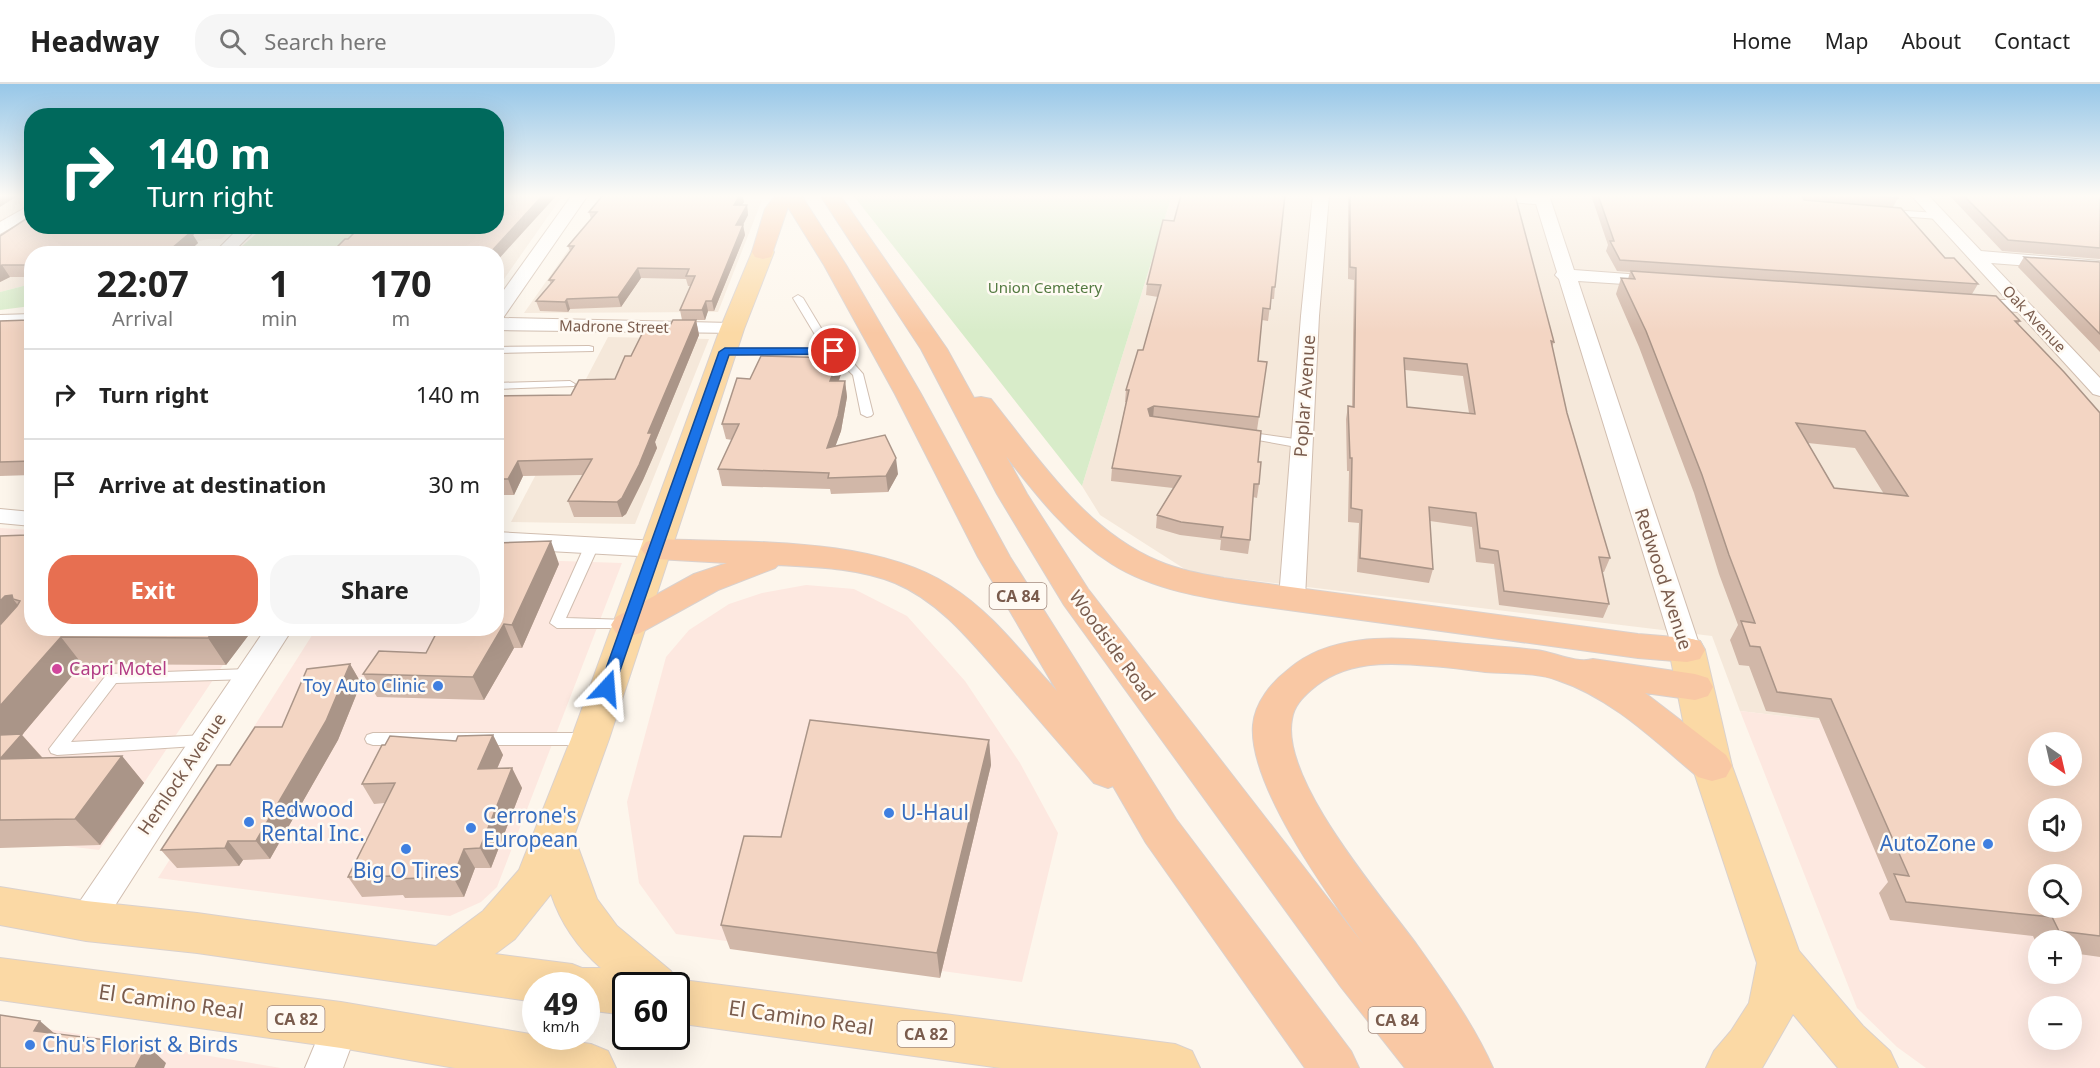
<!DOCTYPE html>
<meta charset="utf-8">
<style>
:root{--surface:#fff;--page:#f6f6f6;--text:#222;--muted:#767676;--line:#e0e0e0;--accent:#e76f51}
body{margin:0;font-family:"Noto Sans",sans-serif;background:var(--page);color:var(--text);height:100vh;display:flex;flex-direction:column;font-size:22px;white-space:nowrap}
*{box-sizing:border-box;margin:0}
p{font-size:20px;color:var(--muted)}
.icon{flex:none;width:33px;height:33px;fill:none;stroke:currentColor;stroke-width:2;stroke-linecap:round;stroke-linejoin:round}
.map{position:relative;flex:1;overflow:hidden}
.side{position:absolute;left:24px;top:162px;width:480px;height:390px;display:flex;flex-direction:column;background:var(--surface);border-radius:24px;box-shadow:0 6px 24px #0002}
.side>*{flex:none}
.top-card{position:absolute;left:24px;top:24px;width:480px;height:126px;border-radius:24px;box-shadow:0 6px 24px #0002;background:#00695c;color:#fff;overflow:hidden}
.needle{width:39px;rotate:146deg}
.controls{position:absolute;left:2028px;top:648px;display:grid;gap:12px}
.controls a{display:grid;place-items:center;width:54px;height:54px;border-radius:50%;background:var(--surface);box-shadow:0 6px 24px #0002;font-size:30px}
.speed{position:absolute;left:522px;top:888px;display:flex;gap:12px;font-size:30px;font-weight:700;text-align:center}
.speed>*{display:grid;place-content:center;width:78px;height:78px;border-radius:50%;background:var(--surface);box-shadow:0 6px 24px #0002;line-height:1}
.speed small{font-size:15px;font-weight:400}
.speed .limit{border:3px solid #111;border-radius:9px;background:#fff;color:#111}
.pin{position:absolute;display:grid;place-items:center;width:51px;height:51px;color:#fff;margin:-26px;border:3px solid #fff;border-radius:50%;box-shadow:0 2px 6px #0007}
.me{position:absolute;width:66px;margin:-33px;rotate:19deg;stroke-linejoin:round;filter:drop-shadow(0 0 4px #0008)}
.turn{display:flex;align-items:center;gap:21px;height:126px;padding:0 24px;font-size:27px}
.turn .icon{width:78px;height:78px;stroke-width:2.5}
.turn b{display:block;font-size:42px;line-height:51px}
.eta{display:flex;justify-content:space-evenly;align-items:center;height:102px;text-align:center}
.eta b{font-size:36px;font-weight:700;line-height:42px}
.primary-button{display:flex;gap:12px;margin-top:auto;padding:12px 24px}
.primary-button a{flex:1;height:69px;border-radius:24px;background:var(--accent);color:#fff;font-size:24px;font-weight:700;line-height:69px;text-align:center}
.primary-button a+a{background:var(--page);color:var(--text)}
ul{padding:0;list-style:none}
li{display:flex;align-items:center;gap:18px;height:90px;padding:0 24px;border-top:2px solid var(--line)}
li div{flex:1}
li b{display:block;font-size:22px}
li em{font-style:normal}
header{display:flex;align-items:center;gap:36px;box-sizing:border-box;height:84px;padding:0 30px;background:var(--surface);border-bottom:2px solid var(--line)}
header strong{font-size:28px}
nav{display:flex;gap:33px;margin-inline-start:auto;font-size:21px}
.search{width:420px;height:54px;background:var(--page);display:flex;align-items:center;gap:15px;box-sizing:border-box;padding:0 21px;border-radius:24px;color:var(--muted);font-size:22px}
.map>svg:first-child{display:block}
.residential{fill:#f5e8da}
.commercial{fill:#fde8e0;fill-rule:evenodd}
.green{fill:#d8ecc9}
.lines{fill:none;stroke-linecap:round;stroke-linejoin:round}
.service-casing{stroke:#d1beb0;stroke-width:2}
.minor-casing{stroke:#d1beb0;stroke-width:2}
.primary-casing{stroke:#dad1cd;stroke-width:2}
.trunk-casing{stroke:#dad1cd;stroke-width:2}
.service{fill:#fff;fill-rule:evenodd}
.minor{fill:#fff;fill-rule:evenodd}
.primary{fill:#fbd9a5;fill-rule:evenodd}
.trunk{fill:#f9c8a4;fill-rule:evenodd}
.wall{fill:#d1b7a8;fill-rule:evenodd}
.shaded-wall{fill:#aa9588}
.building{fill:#f3d5c3;stroke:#aa9588;stroke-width:1.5;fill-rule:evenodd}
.route{fill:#1a73e8;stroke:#114b97;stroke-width:1.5}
.hotel-dot{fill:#d1479c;stroke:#fffaf3;stroke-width:2}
.shop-dot{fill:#3f7fe0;stroke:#fffaf3;stroke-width:2}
.labels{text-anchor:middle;stroke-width:5;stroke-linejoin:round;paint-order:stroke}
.far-park-label{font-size:15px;fill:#537a41;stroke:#fffaf3}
.far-street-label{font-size:15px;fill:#7a5c4d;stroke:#fffaf3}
.shield{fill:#fffaf3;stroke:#a28b7f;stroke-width:1.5}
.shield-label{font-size:16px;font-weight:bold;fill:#7a5c4d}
.street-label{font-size:18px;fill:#7a5c4d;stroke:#fffaf3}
.hotel-label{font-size:18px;fill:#b23c85;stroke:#fffaf3;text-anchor:start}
.shop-label{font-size:18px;fill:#366cbe;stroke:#fffaf3;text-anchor:end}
.near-shop-label{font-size:21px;fill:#366cbe;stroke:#fffaf3;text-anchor:start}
.near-street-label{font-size:21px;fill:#7a5c4d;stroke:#fffaf3}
</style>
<header>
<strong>Headway</strong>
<div class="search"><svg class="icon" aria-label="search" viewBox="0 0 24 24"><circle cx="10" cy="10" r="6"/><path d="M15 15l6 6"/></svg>Search here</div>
<nav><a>Home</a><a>Map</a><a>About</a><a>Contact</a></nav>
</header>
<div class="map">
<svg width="2100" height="984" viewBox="0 0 2100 984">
<rect width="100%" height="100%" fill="#fdf6ec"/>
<!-- residential -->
<path class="residential" d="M0 111H31L32 142 236 143 221 155H208L151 169 32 170 31 200 0 208Z
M497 111H563L497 205 496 170H339L496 142Z
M1172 111H2100V669L2072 658H2038V662L1740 627 1712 552 1191 489 1100 431 1082 402Z
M606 112 762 116 718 228 524 229Z
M608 253 709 255 635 440 511 438Z"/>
<!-- commercial -->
<path class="commercial" d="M0 444 31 446 32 544 247 545 99 766 0 754Z
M497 475 622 479 497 803 481 818 450 832 158 794 316 545 496 544Z
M806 501 854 505 907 532 965 597 1020 679 1058 749 1022 898 676 850 639 799 627 718 666 573 689 546 729 520 762 509Z
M1740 627 2038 662V692H2072L2100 669V984H1926L1897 963 1857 924ZM2038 724H2072V758H2038ZM2038 790H2072V824H2038ZM2038 856H2072V890H2038ZM2038 922H2072V956H2038Z
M0 937 281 984H0Z"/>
<!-- green -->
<path class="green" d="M853 111H1172L1082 402Z
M264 143H366L339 169 233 170Z
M31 200V222L0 226V208Z"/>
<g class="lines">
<!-- service casing -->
<g class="service-casing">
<path id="service" d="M1890 126 1938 129 1942 132 1938 135 1887 131 1886 129Z
M798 211 803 214 830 259 848 273 863 290 873 330 871 332 867 333 861 330 853 291 831 270 725 271 720 268 725 265 823 264 793 214Z
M589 262 593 263V267L496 269V263Z
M570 297 575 300 574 302 496 305V299Z
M1245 348 1302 356 1308 360 1302 364 1241 353 1239 351 1241 349Z
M592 457 599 461 566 534 628 536 633 538 635 541 633 544H557L550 539 585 461Z
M249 585 254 586 256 590 254 594 249 595 116 599 71 658 205 651 211 653 213 657 211 661 57 671 51 669 49 665 107 590Z
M373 649H587L593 651 595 655 593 659 587 661H373L367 659 365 655 367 651Z"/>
</g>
<!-- minor casing -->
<g class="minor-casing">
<path id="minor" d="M572 111H588L503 234 732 239 739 241 742 245 739 249 496 246V217Z
M1313 111H1329L1319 232 1305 514 1301 520 1292 523 1283 520 1279 514 1301 232Z
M1472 111H1549L1574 186 1655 192 1661 193 1664 197 1661 201 1655 202 1578 197 1701 566 1697 573 1687 576 1677 573 1673 566 1559 195 1555 191 1557 188 1536 120 1480 116Z
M1911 111H1928L1981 167 2100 177V187L1991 179 2100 294V312L2093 310 2018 228 1966 224 1964 220 1966 216H2007Z
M32 120V132L0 150V138Z
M241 142H259L231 170H213Z
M32 230V242L0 243V231Z
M0 425 32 428V442L0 439Z
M496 448 657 457 666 459 669 465 666 471 657 473 496 464Z
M266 544H293L98 848 86 852 74 848 69 837 74 826Z
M341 923 354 929 359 941 343 984H305L328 929Z"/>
</g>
<!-- primary casing -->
<g class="primary-casing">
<path id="primary" d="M763 161 771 163 774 168 744 245 609 655 574 752 597 815 617 842 671 887 675 895 1175 960 1192 967 1200 984H1001L676 939V902H626V931L586 926V902H536V918L197 869 86 857 0 841V803L86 817 197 829 436 862 483 827 519 786 571 655 720 245 752 168 755 163ZM551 810C561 840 578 864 601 884H582L572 880 495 870 515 855Z
M1687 554 1700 557 1705 566 1732 682 1799 867 1863 942 1890 967 1898 984H1838L1793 930 1762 984H1706L1714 967 1731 947 1749 919 1757 879 1692 682 1669 566 1674 557Z
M0 874 341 918 536 951V952L591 960 608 967 616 984H455L341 964 0 916Z"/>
</g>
<!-- trunk casing -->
<g class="trunk-casing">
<path id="trunk" d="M776 111H801L846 181 921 310 1010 473 1176 735 1351 967 1359 984H1305L1146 759 1113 702 1108 704 1094 699C1066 667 1038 635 1010 602 976 564 943 519 895 499 858 484 816 483 778 481L775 484 718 506 640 549 628 553 616 549 611 541 616 533 694 490 727 479 657 475 646 472 641 465 646 458 657 455C747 459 873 452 950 502 992 528 1023 571 1057 607L978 473 895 310 824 181 788 123 771 173 763 175 755 173 752 168 765 125Z
M820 111H840L947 265 974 314 981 313 991 315C1038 374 1085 446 1158 477 1179 486 1202 490 1224 494L1638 550 1687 554 1700 557 1705 566 1700 575 1687 578 1638 574 1252 521C1205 514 1153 506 1112 480 1069 453 1037 412 1006 372L1027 410 1088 505 1364 861C1329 812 1248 701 1253 641 1255 618 1272 598 1289 585 1328 551 1388 552 1436 557 1469 561 1503 562 1536 566 1554 568 1576 580 1593 575L1695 590 1708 594 1713 603 1708 612 1695 616 1645 609 1726 671 1732 682 1726 693 1712 697 1698 693C1655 657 1612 614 1557 596 1535 588 1509 590 1485 588 1467 586 1449 583 1431 582 1389 578 1345 576 1311 606 1302 614 1294 622 1292 635 1280 696 1382 813 1417 861 1444 899 1474 941 1493 984H1405L1341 903 1064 521 997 410 921 265Z"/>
</g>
<!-- service -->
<use href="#service" class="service"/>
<!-- minor -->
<use href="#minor" class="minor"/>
<!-- primary -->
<use href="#primary" class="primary"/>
<!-- trunk -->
<use href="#trunk" class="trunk"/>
</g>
<!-- wall -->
<path class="wall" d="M603 111H742L744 118 741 121H747L748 131 743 141 745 151 714 227H708L705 236H682L680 226 691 202H688L686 195 641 194 621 223 570 225 568 228 540 227 536 217 551 200 549 196 570 167 568 162 591 135 589 128Z
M1348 111H1515L1554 258 1552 263 1567 329 1610 474 1604 488H1602L1609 520 1603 534 1499 521 1494 480 1476 478 1472 443 1430 437 1433 485 1429 499 1357 488 1359 439 1348 438 1349 387H1347L1346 335 1348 322 1352 323 1354 196 1348 195ZM1405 286 1463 292 1469 329 1407 323Z
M1591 111H1896L1898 114 1893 123 1945 174 1978 200 1972 210 2020 237 2018 240 2100 329V873L2072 869V856H2038V863L2033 852 1890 836 1879 809 1888 798 1819 634 1766 627 1749 582 1739 581 1730 556 1738 541 1719 490 1694 409 1639 263 1616 210 1621 194 1628 195 1630 188 1617 187 1606 167 1608 161ZM1808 359 1855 364 1884 410 1834 404Z
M1949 111H2100V175L2002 167Z
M32 142H204L193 151 198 159 186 170H32V193H10L0 198V152Z
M2024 173 2100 178V268L2018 183Z
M1147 200 1275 203 1274 215H1271L1268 237 1262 236 1258 277 1267 278 1257 346 1229 343 1258 378 1259 400 1257 414 1253 413 1250 456 1248 470 1220 466 1221 456 1180 451 1156 444 1157 431 1173 404 1111 397 1112 384 1126 318H1125L1126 306 1143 266 1158 213 1146 211Z
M32 234V391L0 392V237L29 236Z
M696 236 699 251 655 358 657 364 643 396 626 430 622 433H574L568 417 583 391 523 392 514 411H496V312L571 311 615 295 631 272 668 245Z
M839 274 841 290 839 297H845L847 313 841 347 835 362 898 390 888 408 831 410 830 405 722 402 718 385 732 356 726 355 722 340 750 295Z
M0 452 254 544 226 581 82 580 22 651 43 674 122 672 144 699 100 761 0 764Z
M559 480 522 564H514L484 616 377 613 363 590 426 569Z
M350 580 361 599 338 656 270 775 243 776 239 782 177 784 161 766 230 681 282 643Z
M493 651 503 671 497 685 512 684 522 704 491 784H475L464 813 405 814 403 811 362 813 348 793 385 719 374 720 362 700 456 657Z
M989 656 991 681 940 894 730 865 721 841 781 753Z"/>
<!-- shaded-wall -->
<path class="shaded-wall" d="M0 111H19L0 123Z
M543 111H557L496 178V170H489Z
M740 111H742L744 118 735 131 734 121Z
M1804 111H1807L1804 118 1802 112Z
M747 121 748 131 738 150 736 141Z
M743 141 745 151 714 227 712 217Z
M188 142H204L193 151 198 159 186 170H165Z
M2 181 10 193 0 198V182Z
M638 184 641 194 621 223 618 213Z
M567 215 570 225 568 228 565 218Z
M706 217 708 227 705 236 702 226Z
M696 236 699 251 655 358 657 364 643 396 626 430 622 433 617 418 648 349Z
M839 274 841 290 833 312 830 297Z
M845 297 847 313 841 347 829 380 827 364Z
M1154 322 1153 335 1147 338 1148 325Z
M896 374 898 390 888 408 886 392Z
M518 377 523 392 514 411 508 395Z
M551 457 559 480 522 564 512 541Z
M12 511 13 515 31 538 0 567V517L5 512Z
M504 540 514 564 484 616 473 593Z
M216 544H254L226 581 208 554Z
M61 553 82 580 22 651 45 677H0V622Z
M350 580 361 599 338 656 270 775 256 757Z
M493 651 503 671 488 705 478 685Z
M989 656 991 681 940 894 937 869Z
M122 672 144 699 100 761 75 735Z
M512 684 522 704 491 784 480 764Z
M228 757 243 776 239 782 225 764Z
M464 765 475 784 464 813 453 793Z
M40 937 62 956 34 947Z
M147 961 166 979 164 984H135Z"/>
<!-- building -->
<path class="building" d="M496 111H543L489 170H261L332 168 345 155H348L361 142H496Z
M603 111H740L734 121H747L736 141H743L712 217H706L702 226H680L695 192H686L689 185 638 184 618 213 567 215 565 218 536 217 554 196H549L574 162H568L597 128H589Z
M1181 111H1285L1275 203H1272L1270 225 1263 224 1258 277 1267 278 1259 333 1154 322 1148 325 1150 332 1261 347 1258 378H1261L1259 400H1254L1250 456 1221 453 1223 443 1181 438 1157 431 1181 392 1112 384 1129 306H1126L1138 266H1143L1161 201 1147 200 1163 136 1174 137Z
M1350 111H1515L1554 258 1551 257 1567 329 1610 474 1599 473 1609 520 1504 507 1498 467 1480 464 1476 429 1429 423 1433 485 1360 474 1362 426 1351 424 1352 374H1350L1348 322 1354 323 1356 184 1350 183ZM1404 274 1467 280 1475 330 1407 323Z
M1598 111H1804L1802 112 1804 116 1901 124 1945 174H1954L1978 200 1620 176 1610 157H1614Z
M1862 111H1896L1898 114Z
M1963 111H2100V164L2008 156Z
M32 131V142H188L191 148 165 170H32V181H2L0 182V152Z
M2024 173 2100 178V250Z
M1631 187 1996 212 2020 237H2015L2064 288 2100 329V852L2059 847 2052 833 1906 818 1894 790 1909 792 1831 615 1777 608 1760 563 1750 562 1741 537 1755 539 1729 471 1702 391 1646 247 1621 194 1635 195ZM1796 339 1865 347 1908 412 1834 404ZM2038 658H2072V692H2038ZM2038 724H2072V758H2038ZM2038 790H2072V824H2038Z
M32 234V377L0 378V237L29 236Z
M673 236H696L648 349H652L639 381 622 414 617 418 568 417 592 375 518 377 508 395H496V312L571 311 579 296 615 295 625 272H631L644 246 668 245Z
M761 272 839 274 830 297H845L838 332 827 364 885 351 896 374 886 392 828 394 829 389 718 385 739 340H722L737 294 750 295Z
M32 447V544H216L208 554 61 553 0 622V541L17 522 20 517 13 515 12 511 5 512 0 517V452L27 451Z
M551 457 512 541 504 540 473 593 363 590 379 567 426 569 439 544H496V459Z
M350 580 326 637 256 757H228L225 764 161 766 217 681H230L255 643H282L307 585Z
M810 636 989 656 937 869 721 841 744 752 781 753Z
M22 650 0 675V651Z
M493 651 478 685 512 684 480 764 464 765 453 793 393 795 394 792 348 793 395 699 362 700 382 661H385L390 652 456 657 458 652Z
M122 672 75 735 0 736V675Z
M0 931 40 937 34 947 147 961 135 984H0Z"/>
<!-- sky -->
<linearGradient id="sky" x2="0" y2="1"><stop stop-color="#97c7e8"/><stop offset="0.45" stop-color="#fefbf6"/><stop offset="1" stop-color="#fefbf6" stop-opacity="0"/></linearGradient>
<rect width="2100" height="249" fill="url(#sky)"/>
<!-- route -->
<path class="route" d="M725 264H834L839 267 834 270 729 271 614 604 612 608H602L599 604 719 268Z"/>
<!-- markers -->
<circle class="hotel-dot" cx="57" cy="585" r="6"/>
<g class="shop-dot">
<circle cx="438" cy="602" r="6"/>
<circle cx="889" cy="729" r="6"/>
<circle cx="249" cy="738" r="6"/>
<circle cx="471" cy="744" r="6"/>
<circle cx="1988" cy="760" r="6"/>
<circle cx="406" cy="765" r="6"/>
<circle cx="30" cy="961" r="6"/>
</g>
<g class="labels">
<!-- far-park labels -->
<g class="far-park-label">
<text x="1045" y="209">Union Cemetery</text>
</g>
<!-- far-street labels -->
<g class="far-street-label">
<text transform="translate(2034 235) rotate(47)" y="5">Oak Avenue</text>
<text transform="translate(614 243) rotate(1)" y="5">Madrone Street</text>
</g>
<!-- shield labels -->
<g class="shield">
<rect x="989.5" y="499" width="57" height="26" rx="4.5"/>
<rect x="267.5" y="922" width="57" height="26" rx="4.5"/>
<rect x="1368.5" y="923" width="57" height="26" rx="4.5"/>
<rect x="897.5" y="937" width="57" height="26" rx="4.5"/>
</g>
<g class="shield-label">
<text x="1018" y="518">CA 84</text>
<text x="296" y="941">CA 82</text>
<text x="1397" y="942">CA 84</text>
<text x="926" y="956">CA 82</text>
</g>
<!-- street labels -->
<g class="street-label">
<text transform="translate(1305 312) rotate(-86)" y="6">Poplar Avenue</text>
<text transform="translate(1663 495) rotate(72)" y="6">Redwood Avenue</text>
<text transform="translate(1112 562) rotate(54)" y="6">Woodside Road</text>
<text transform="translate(182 690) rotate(-56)" y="6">Hemlock Avenue</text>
</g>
<!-- hotel labels -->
<g class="hotel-label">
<text x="69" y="591">Capri Motel</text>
</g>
<!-- shop labels -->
<g class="shop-label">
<text x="426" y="608">Toy Auto Clinic</text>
</g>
<!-- near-shop labels -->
<g class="near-shop-label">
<text x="261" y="733">Redwood<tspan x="261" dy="24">Rental Inc.</tspan></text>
<text x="901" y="736">U-Haul</text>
<text x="483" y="739">Cerrone's<tspan x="483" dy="24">European</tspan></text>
<text x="1976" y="767" text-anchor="end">AutoZone</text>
<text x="406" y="794" text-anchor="middle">Big O Tires</text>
<text x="42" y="968">Chu's Florist &amp; Birds</text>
</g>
<!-- near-street labels -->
<g class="near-street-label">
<text transform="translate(171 918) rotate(8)" y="7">El Camino Real</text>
<text transform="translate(801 934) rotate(8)" y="7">El Camino Real</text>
</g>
</g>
</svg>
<div class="controls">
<a><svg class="needle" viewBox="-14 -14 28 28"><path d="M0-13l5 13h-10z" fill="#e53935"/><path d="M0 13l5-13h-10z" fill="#767676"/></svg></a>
<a><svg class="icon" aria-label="sound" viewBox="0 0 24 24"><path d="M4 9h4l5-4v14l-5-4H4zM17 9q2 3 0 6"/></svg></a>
<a><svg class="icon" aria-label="search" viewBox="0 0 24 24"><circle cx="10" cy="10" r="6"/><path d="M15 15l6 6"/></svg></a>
<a>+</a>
<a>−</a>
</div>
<div class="speed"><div>49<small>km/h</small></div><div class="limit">60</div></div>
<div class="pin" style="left:834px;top:267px;background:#d93025"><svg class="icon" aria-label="arrive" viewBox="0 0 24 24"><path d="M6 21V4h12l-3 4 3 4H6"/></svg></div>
<svg class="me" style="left:607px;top:604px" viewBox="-20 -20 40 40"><path d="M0-17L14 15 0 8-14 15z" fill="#1a73e8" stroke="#fff" stroke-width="4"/></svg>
<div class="top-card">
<div class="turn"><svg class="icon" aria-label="right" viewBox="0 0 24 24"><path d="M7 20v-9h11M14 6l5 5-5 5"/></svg><div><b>140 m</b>Turn right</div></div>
</div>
<section class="side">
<div class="eta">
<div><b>22:07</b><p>Arrival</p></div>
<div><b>1</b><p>min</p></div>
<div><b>170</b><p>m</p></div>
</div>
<ul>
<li><svg class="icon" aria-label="right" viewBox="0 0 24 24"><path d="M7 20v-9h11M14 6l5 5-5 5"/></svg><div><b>Turn right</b></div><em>140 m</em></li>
<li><svg class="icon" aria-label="arrive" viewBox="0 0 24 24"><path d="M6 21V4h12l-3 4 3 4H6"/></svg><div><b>Arrive at destination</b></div><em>30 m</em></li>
</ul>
<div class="primary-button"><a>Exit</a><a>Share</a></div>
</section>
</div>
